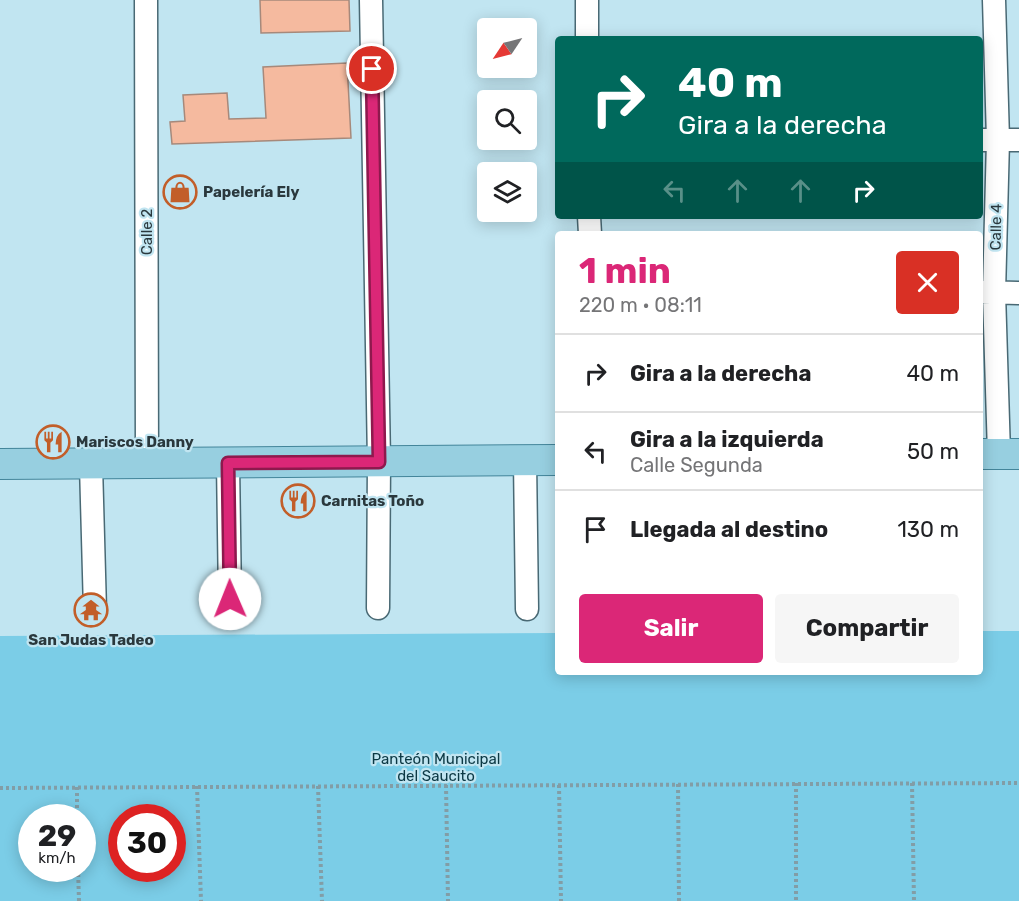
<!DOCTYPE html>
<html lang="es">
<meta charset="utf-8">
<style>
:root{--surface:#fff;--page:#f6f6f6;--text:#202124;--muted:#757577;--line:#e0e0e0;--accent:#db2777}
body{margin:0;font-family:Rubik,sans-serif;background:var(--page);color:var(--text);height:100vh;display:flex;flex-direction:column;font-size:22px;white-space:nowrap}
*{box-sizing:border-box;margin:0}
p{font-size:20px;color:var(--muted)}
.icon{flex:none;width:33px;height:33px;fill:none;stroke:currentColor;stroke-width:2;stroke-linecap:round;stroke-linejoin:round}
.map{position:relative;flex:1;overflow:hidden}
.side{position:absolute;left:555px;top:231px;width:428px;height:444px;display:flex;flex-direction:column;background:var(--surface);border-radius:6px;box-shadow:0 3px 15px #0003}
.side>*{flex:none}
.hud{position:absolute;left:555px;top:36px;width:428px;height:183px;border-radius:6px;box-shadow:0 3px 15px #0003;background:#00695c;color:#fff;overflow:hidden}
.needle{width:39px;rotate:235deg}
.controls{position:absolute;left:477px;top:18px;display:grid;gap:12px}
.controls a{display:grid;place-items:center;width:60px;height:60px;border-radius:6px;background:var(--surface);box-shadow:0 3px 15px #0003;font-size:30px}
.speed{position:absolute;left:18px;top:804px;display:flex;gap:12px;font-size:30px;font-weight:700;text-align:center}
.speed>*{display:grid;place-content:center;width:78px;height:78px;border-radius:50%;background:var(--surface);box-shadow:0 3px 15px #0003;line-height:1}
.speed small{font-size:15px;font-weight:400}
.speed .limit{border:9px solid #d22;background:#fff;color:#111}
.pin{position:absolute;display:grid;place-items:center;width:51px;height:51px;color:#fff;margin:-26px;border:3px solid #fff;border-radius:50%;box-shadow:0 2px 6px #0007}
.me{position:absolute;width:66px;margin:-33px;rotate:359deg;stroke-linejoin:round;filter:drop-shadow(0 0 4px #0008)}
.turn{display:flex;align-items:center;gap:21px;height:126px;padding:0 24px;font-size:27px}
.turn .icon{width:78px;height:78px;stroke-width:2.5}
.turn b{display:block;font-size:42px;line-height:51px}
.lanes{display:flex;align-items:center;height:57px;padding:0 24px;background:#0003;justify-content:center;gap:30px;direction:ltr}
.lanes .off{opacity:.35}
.round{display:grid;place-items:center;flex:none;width:63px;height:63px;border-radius:6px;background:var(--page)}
.overview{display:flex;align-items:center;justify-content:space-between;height:102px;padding:0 24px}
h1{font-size:36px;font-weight:700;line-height:45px;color:var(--accent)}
.action{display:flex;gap:12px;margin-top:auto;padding:12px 24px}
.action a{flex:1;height:69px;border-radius:6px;background:var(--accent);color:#fff;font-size:24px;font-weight:700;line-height:69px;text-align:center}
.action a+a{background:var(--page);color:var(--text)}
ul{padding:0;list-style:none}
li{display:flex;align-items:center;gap:18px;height:78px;padding:0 24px;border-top:2px solid var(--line)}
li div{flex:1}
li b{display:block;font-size:22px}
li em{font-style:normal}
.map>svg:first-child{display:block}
.green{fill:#7bcde7;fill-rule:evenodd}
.building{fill:#f5ba9f;stroke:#a6897b;stroke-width:1.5}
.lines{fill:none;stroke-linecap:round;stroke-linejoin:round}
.minor-casing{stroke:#496974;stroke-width:25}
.major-casing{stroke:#43859a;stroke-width:32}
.path{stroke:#829da6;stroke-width:4;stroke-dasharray:3 3;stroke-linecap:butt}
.minor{stroke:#fff;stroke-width:22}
.major{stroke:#97cfe0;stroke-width:30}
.route-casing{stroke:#8e194d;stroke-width:15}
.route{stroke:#db2777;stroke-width:10}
.labels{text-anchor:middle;stroke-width:4.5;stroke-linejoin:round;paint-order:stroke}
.poi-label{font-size:15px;font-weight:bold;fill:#2a383d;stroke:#c1e5f1;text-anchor:start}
.street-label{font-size:15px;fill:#2a383d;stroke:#c1e5f1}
.park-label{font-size:15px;fill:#0b3844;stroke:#c1e5f1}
</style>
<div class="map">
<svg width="1019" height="901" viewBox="0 0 1019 901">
<rect width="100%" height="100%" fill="#c1e5f1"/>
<!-- green -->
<path class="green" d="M980 631H1019V901H0V636L558 633V672H980ZM32 818H82V868H32ZM122 818H172V868H122Z"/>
<!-- building -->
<path class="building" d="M260 0H349L350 31 261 33Z
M347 63 351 138 172 144 170 122 185 121 183 95 227 93 229 119 266 118 263 67Z"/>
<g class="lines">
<!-- minor casing -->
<g class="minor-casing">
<path id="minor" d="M146 0 147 464
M371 0 379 462 378 608
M994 0 998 140 994 293 999 454
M587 39V0
M980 140H1019
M589 216 590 234
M982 292 1019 293
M525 460 527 609
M228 463 230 599
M91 465 95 610"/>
</g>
<!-- major casing -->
<g class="major-casing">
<path id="major" d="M980 454H1019
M0 464 558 460"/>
</g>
<!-- path -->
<path class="path" d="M796 783V901
M912 783 914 901
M678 784 679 901
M446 785 448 901
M559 785 561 901
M197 786 201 901
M318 786 322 901
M77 787V818
M0 788 1019 783
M78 868 79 901"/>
<!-- minor -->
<use href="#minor" class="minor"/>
<!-- major -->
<use href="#major" class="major"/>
</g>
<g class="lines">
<!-- route casing -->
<g class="route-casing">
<path id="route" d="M230 599 228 463 379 462 372 69"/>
</g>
<!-- route -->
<use href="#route" class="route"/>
</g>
<!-- icons -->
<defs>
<g id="shop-ring" transform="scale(1.725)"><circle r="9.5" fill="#c1e5f1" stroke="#c25e29" stroke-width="1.5"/><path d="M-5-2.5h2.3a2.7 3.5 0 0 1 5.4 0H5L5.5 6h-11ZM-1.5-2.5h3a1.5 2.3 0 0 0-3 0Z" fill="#c25e29"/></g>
<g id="restaurant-ring" transform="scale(1.725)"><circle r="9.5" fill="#c1e5f1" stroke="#c25e29" stroke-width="1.5"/><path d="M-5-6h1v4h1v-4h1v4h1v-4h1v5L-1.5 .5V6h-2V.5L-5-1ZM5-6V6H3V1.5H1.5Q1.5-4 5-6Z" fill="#c25e29"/></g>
<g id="temple-ring" transform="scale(1.725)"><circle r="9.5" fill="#c1e5f1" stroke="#c25e29" stroke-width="1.5"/><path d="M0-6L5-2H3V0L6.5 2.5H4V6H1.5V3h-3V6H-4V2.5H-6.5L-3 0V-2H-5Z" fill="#c25e29"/></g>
</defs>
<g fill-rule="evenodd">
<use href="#shop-ring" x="180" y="192"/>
<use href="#restaurant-ring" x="53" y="442"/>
<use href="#restaurant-ring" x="298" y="501"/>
<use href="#temple-ring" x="91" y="610"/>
</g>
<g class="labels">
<!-- poi labels -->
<g class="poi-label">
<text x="203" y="197">Papelería Ely</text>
<text x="76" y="447">Mariscos Danny</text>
<text x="321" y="506">Carnitas Toño</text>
<text x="91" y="645" text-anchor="middle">San Judas Tadeo</text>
</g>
<!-- street labels -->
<g class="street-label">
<text transform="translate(996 227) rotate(-89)" y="5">Calle 4</text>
<text transform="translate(147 232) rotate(-90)" y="5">Calle 2</text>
</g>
<!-- park labels -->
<g class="park-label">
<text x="436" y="764">Panteón Municipal<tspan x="436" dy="17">del Saucito</tspan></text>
</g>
</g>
</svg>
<div class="controls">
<a><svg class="needle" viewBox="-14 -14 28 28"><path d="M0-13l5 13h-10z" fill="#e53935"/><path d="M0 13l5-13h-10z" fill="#757577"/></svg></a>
<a><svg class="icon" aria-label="search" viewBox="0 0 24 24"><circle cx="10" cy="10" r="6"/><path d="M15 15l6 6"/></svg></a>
<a><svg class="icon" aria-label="layers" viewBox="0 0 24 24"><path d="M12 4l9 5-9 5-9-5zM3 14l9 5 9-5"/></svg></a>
</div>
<div class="speed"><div>29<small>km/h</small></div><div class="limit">30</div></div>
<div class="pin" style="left:372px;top:69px;background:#d93025"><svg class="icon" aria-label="arrive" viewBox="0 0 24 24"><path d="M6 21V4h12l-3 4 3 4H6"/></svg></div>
<svg class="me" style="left:230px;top:599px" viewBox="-20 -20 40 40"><circle r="19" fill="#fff"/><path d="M0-13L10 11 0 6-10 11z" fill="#db2777"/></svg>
<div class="hud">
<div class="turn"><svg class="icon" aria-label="right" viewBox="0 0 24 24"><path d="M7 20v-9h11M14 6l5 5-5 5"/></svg><div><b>40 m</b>Gira a la derecha</div></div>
<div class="lanes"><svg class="icon off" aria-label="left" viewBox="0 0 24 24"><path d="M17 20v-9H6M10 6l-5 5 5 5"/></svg><svg class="icon off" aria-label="ahead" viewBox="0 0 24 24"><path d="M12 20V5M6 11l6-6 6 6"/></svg><svg class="icon off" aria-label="ahead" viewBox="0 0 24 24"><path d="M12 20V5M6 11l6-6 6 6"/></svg><svg class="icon" aria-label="right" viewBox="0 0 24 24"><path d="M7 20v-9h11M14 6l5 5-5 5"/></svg></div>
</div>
<section class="side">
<div class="overview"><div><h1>1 min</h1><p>220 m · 08:11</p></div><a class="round" style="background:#d93025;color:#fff"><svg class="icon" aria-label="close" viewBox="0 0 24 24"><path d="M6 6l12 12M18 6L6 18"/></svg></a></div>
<ul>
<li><svg class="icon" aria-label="right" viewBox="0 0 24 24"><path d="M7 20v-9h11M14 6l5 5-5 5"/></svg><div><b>Gira a la derecha</b></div><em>40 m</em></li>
<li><svg class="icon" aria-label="left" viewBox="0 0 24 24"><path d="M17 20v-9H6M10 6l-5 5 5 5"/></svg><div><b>Gira a la izquierda</b><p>Calle Segunda</p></div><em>50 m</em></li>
<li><svg class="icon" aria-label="arrive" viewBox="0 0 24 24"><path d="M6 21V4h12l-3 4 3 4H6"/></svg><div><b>Llegada al destino</b></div><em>130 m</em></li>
</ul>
<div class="action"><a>Salir</a><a>Compartir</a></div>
</section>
</div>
